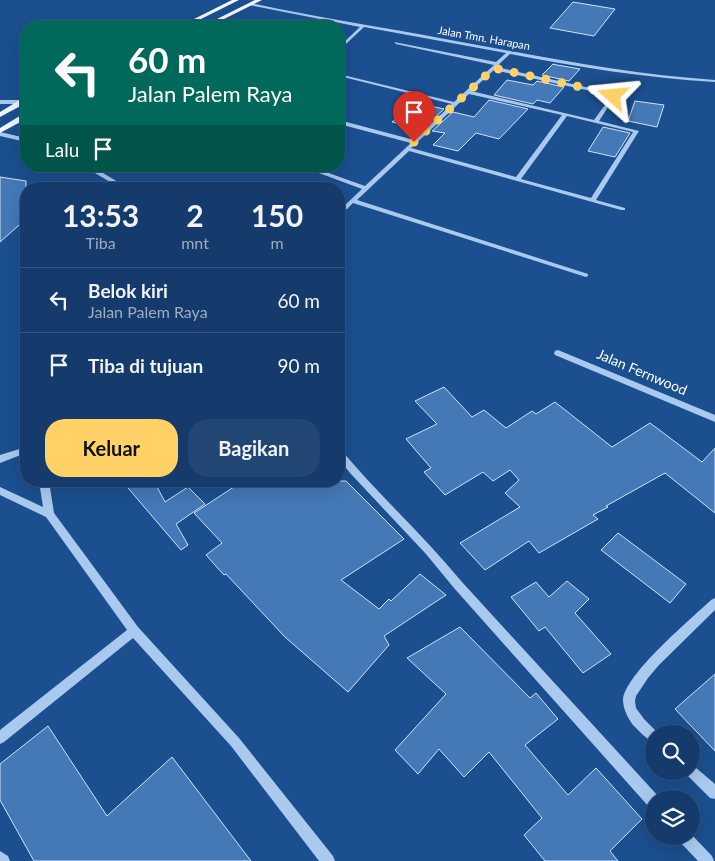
<!DOCTYPE html>
<html lang="id">
<style>
:root{--surface:#143b6b;--page:#214673;--text:#f1f3f6;--muted:#9dadc1;--line:#33557e;--accent:#ffd166}
body{margin:0;font-family:Lato,sans-serif;background:var(--page);color:var(--text);height:100vh;display:flex;flex-direction:column;font-size:19px;white-space:nowrap}
*{box-sizing:border-box;margin:0}
p{font-size:16px;color:var(--muted)}
.icon{flex:none;width:28px;height:28px;fill:none;stroke:currentColor;stroke-width:2;stroke-linecap:round;stroke-linejoin:round}
.map{position:relative;flex:1;overflow:hidden}
.panel{position:absolute;left:20px;top:182px;width:325px;height:305px;display:flex;flex-direction:column;background:var(--surface);border-radius:20px;box-shadow:0 5px 20px #0002,0 0 0 1px var(--line)}
.panel>*{flex:none}
.guide{position:absolute;left:20px;top:20px;width:325px;height:152px;border-radius:20px;box-shadow:0 5px 20px #0002,0 0 0 1px var(--line);background:#00695c;color:#fff;overflow:hidden}
.controls{position:absolute;left:645px;top:725px;display:grid;gap:10px}
.controls a{display:grid;place-items:center;width:55px;height:55px;border-radius:50%;background:var(--surface);box-shadow:0 5px 20px #0002,0 0 0 1px var(--line);font-size:25px}
.pin{position:absolute;display:grid;place-items:center;width:42px;height:42px;color:#fff;margin:-51px -21px;border-radius:50% 50% 50% 0;rotate:-45deg;box-shadow:0 0 5px #0007}
.pin .icon{rotate:45deg}
.me{position:absolute;width:55px;margin:-28px;rotate:288deg;stroke-linejoin:round;filter:drop-shadow(0 0 4px #0008)}
.turn{display:flex;align-items:center;gap:18px;height:105px;padding:0 25px;font-size:22px}
.turn .icon{width:65px;height:65px;stroke-width:2.5}
.turn b{display:block;font-size:35px;line-height:42px}
.then{display:flex;align-items:center;height:48px;padding:0 25px;background:#0003;gap:10px;font-size:19px}
.eta{display:flex;justify-content:space-evenly;align-items:center;height:85px;text-align:center}
.eta b{font-size:30px;font-weight:700;line-height:35px}
.primary-button{display:flex;gap:10px;margin-top:auto;padding:10px 25px}
.primary-button a{flex:1;height:58px;border-radius:20px;background:var(--accent);color:#111;font-size:20px;font-weight:700;line-height:58px;text-align:center}
.primary-button a+a{background:var(--page);color:var(--text)}
ul{padding:0;list-style:none}
li{display:flex;align-items:center;gap:15px;height:65px;padding:0 25px;border-top:1px solid var(--line)}
li div{flex:1}
li b{display:block;font-size:19px}
li em{font-style:normal}
.map>svg:first-child{display:block}
.building{fill:#4478b7;stroke:#cfe3fa}
.lines{fill:none;stroke-linecap:round;stroke-linejoin:round}
.minor{fill:#a9c9ee;fill-rule:evenodd}
.major{fill:#f0f6ff;fill-rule:evenodd}
.route{stroke:#ffd166;stroke-width:9;stroke-dasharray:0 16.2}
.labels{text-anchor:middle;stroke-width:5;stroke-linejoin:round;paint-order:stroke}
.far-street-label{font-size:11px;fill:#fff;stroke:#1b4f8f}
.street-label{font-size:14px;fill:#fff;stroke:#1b4f8f}
</style>
<div class="map">
<svg width="715" height="861" viewBox="0 0 715 861">
<rect width="100%" height="100%" fill="#1b4f8f"/>
<!-- building -->
<path class="building" d="M573 2 615 9 594 36 550 28Z
M553 64 557 65 580 69 569 81 542 75Z
M507 80 533 85 537 81 564 87 550 103 537 100 533 104 494 95Z
M489 100 528 109 499 139 476 133 458 151 433 145 445 133 432 131 453 112 474 117Z
M635 101 664 105 657 127 628 121Z
M413 102 444 109 423 129 392 122Z
M603 127 630 133 615 157 588 151Z
M0 177 26 181V219L0 242Z
M444 387 472 417 484 410 506 428 532 411 536 414 555 402 612 447 650 423 702 462 715 448V513L665 473 606 506 608 507 593 515 598 519 539 553 529 541 485 570 460 543 520 507 505 493 519 480 510 470 493 481 483 472 445 495 424 472 431 468 406 439 437 424 415 401Z
M122 481H154L165 502 188 487 205 504 176 524 188 545 181 550Z
M243 481H346L404 539 341 580 379 609 389 599 391 601 420 574 446 595 384 636 389 645 348 692 285 637 226 574 224 575 206 555 222 543 194 513Z
M618 533 686 584 670 603 601 550Z
M567 581 589 599 575 613 611 654 583 673 545 627 539 631 511 597 536 582 549 597Z
M460 627 530 698 536 693 558 719 525 745 568 795 596 768 642 819 610 851 618 861H545L524 835 542 818 489 752 464 777 439 749 418 774 395 750 446 694 407 658Z
M715 674V751L675 709Z
M48 726 107 816 172 757 251 861H34L0 800V764Z"/>
<g class="lines">
<!-- minor -->
<path class="minor" d="M250 3C315 17 380 27 445 39 534 55 623 74 715 80V82C646 78 578 67 510 54L496 67 613 93 614 98 599 121 639 131 596 200 625 208V210H621L409 151 357 200 588 274V276L586 277 353 203 347 209H343V207L362 189 300 166H309L365 186 411 143 339 124V120L414 140 452 104 339 76V74L454 102 494 65 396 44 394 42 496 62 506 53 364 27 346 44 344 42 360 27 249 5ZM494 70 609 95 610 98 594 120 471 91ZM469 94 562 115 516 177 411 148ZM567 116 633 132 591 198 521 179Z
M0 100H22L25 102 22 104H0Z
M0 132 26 138V142L0 136Z
M83 166H91L130 189H122Z
M558 350 715 415V422L555 355 554 353 555 351Z
M26 447V453L0 463V455Z
M339 450 342 451C380 496 424 536 462 582L659 797V799H654V808L649 807 454 588 426 554 350 473 339 459Z
M39 481H49L54 513 138 627 239 738 333 856 335 861H319L231 746 133 638 4 742 0 744V730L127 630 46 517 0 495V487L43 507Z
M715 598V610L659 665 648 678 636 696 635 701 636 708 644 719 659 734H654V742C646 739 639 731 633 725 628 718 623 709 623 700 625 674 691 619 711 600Z
M691 765 695 767 715 784V799L710 798 687 775 685 771H691Z
M691 834 712 856 714 861H698L679 841 677 836H691Z
M0 851 8 856 10 861H0Z"/>
<!-- major -->
<path class="major" d="M232 0H239L187 26H180Z
M255 0H262L210 26H203Z
M23 98H26V103L0 117V112Z
M23 114H26V119L0 133V128Z"/>
</g>
<g class="lines">
<!-- route -->
<path class="route" d="M414 142 494 68 608 93 613 96"/>
</g>
<g class="labels">
<!-- far-street labels -->
<g class="far-street-label">
<text transform="translate(484 38) rotate(10)" y="4">Jalan Tmn. Harapan</text>
</g>
<!-- street labels -->
<g class="street-label">
<text transform="translate(642 372) rotate(23)" y="5">Jalan Fernwood</text>
</g>
</g>
</svg>
<div class="controls">
<a><svg class="icon" aria-label="search" viewBox="0 0 24 24"><circle cx="10" cy="10" r="6"/><path d="M15 15l6 6"/></svg></a>
<a><svg class="icon" aria-label="layers" viewBox="0 0 24 24"><path d="M12 4l9 5-9 5-9-5zM3 14l9 5 9-5"/></svg></a>
</div>
<div class="pin" style="left:414px;top:142px;background:#d93025"><svg class="icon" aria-label="arrive" viewBox="0 0 24 24"><path d="M6 21V4h12l-3 4 3 4H6"/></svg></div>
<svg class="me" style="left:613px;top:96px" viewBox="-20 -20 40 40"><path d="M0-17L14 15 0 8-14 15z" fill="#ffd166" stroke="#fff" stroke-width="4"/></svg>
<div class="guide">
<div class="turn"><svg class="icon" aria-label="left" viewBox="0 0 24 24"><path d="M17 20v-9H6M10 6l-5 5 5 5"/></svg><div><b>60 m</b>Jalan Palem Raya</div></div>
<div class="then">Lalu<svg class="icon" aria-label="arrive" viewBox="0 0 24 24"><path d="M6 21V4h12l-3 4 3 4H6"/></svg></div>
</div>
<section class="panel">
<div class="eta">
<div><b>13:53</b><p>Tiba</p></div>
<div><b>2</b><p>mnt</p></div>
<div><b>150</b><p>m</p></div>
</div>
<ul>
<li><svg class="icon" aria-label="left" viewBox="0 0 24 24"><path d="M17 20v-9H6M10 6l-5 5 5 5"/></svg><div><b>Belok kiri</b><p>Jalan Palem Raya</p></div><em>60 m</em></li>
<li><svg class="icon" aria-label="arrive" viewBox="0 0 24 24"><path d="M6 21V4h12l-3 4 3 4H6"/></svg><div><b>Tiba di tujuan</b></div><em>90 m</em></li>
</ul>
<div class="primary-button"><a>Keluar</a><a>Bagikan</a></div>
</section>
</div>
